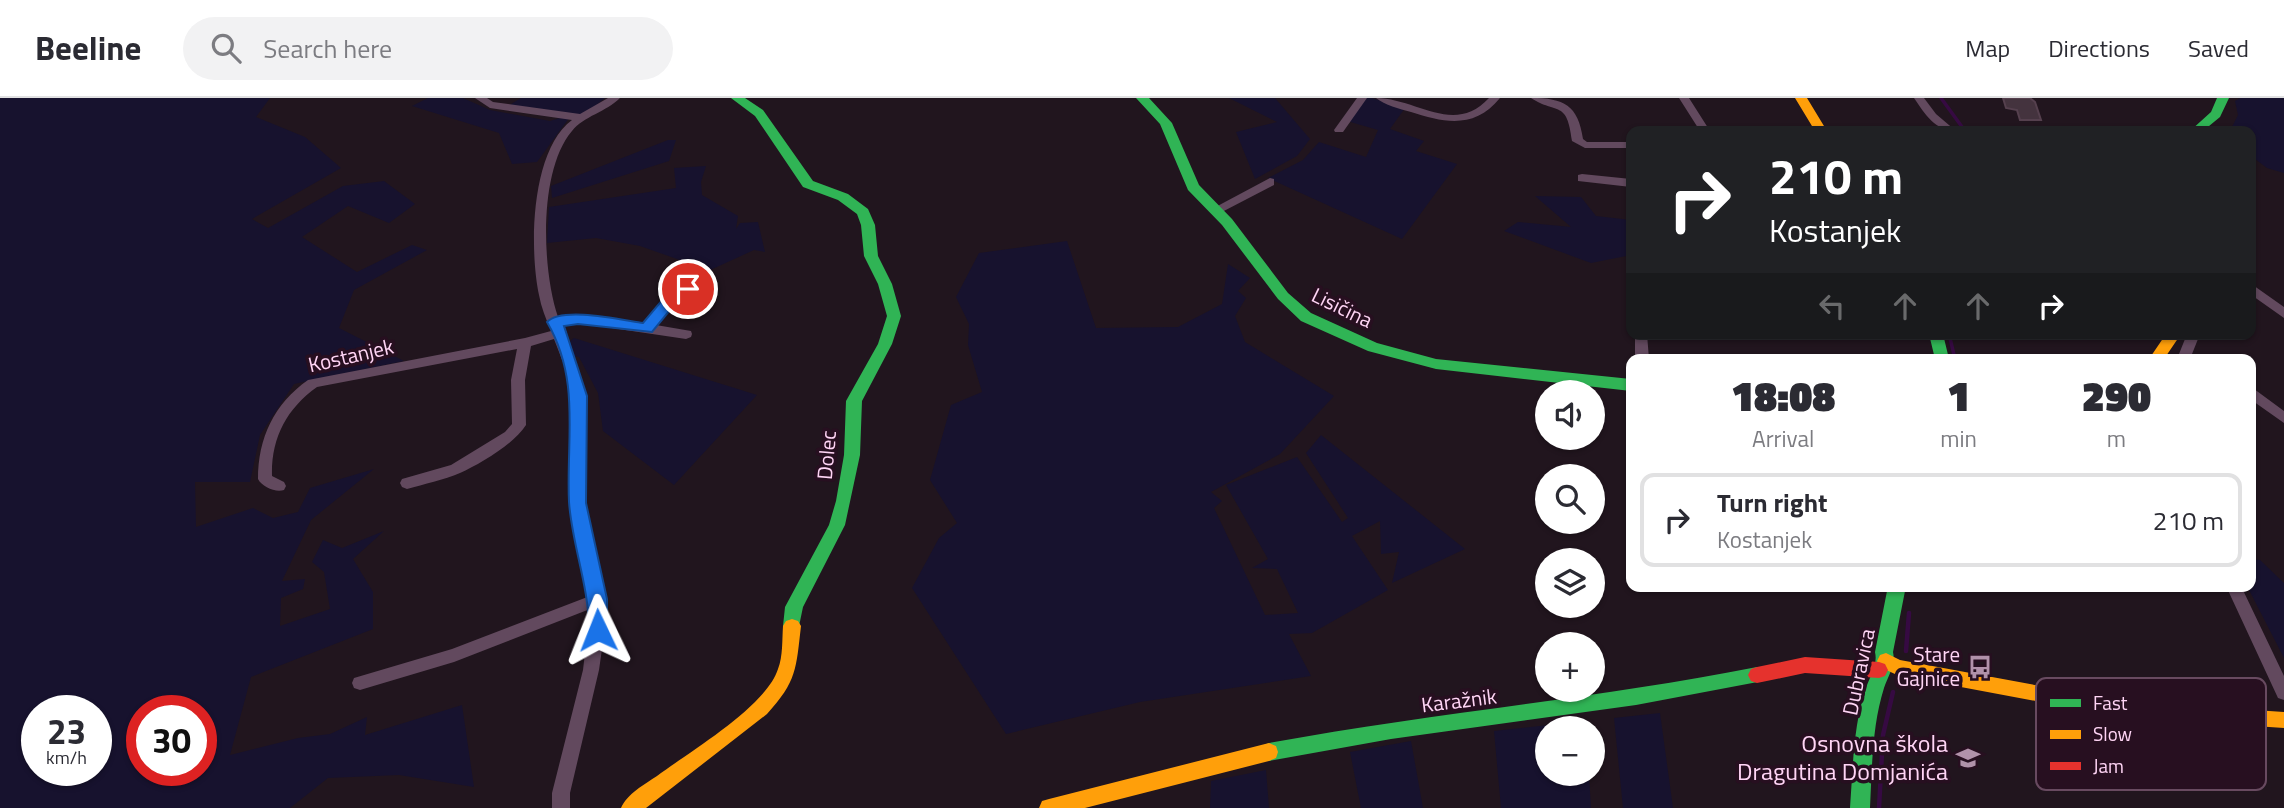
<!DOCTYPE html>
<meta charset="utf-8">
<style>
:root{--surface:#fff;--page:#f2f2f3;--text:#2b2b33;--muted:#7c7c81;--line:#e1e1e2}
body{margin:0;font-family:"Titillium Web",sans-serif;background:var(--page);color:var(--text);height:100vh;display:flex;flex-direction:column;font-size:26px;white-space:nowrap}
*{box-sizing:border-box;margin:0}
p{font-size:23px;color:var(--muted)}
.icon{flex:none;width:38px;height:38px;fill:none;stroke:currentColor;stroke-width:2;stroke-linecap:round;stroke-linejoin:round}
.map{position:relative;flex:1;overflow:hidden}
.details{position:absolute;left:1626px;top:256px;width:630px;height:238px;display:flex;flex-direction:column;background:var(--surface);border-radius:14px;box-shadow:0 2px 5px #0004}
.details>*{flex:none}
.top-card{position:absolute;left:1626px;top:28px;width:630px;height:214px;border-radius:14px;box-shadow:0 2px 5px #0004;background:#202124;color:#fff;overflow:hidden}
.buttons{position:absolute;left:1535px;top:282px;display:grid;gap:14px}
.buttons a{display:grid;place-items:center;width:70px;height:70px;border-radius:50%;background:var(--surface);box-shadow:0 2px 5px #0004;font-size:35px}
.speed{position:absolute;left:21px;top:597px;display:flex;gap:14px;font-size:35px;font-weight:700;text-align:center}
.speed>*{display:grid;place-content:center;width:91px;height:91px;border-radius:50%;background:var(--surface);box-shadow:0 2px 5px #0004;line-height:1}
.speed small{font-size:18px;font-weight:400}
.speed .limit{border:10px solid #d22;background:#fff;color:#111}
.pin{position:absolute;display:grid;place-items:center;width:60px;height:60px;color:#fff;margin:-30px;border:4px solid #fff;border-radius:50%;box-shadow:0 2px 7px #0007}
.me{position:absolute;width:77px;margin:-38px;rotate:358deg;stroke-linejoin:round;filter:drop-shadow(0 0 5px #0008)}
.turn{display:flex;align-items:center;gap:24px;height:147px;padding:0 28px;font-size:32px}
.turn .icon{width:91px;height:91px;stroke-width:2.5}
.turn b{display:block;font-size:49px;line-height:60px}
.lanes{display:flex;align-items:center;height:66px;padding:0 28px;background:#0003;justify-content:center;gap:35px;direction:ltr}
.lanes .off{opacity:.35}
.eta{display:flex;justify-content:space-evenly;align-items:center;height:119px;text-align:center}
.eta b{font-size:42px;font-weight:800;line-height:49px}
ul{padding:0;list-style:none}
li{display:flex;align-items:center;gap:21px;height:94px;margin:0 14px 10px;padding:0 14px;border:4px solid var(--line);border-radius:14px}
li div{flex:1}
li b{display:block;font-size:26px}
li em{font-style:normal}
header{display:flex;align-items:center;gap:42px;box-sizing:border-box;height:98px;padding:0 35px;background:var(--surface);border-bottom:2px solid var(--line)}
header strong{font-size:33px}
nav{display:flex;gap:38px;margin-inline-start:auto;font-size:24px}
.search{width:490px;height:63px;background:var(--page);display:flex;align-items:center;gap:18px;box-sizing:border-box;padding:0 24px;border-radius:38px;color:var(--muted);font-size:26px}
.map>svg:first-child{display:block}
.green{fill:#17122e;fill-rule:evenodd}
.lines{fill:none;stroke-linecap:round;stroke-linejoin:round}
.stream-far1{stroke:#360a42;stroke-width:3.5}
.stream{stroke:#360a42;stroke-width:4.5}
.building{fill:#44333e;stroke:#55404e;stroke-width:2}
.street{fill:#62495e;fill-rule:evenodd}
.fast{fill:#30b455;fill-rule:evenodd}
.slow{fill:#ff9f0a;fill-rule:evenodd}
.jam{fill:#e5322d;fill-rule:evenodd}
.route{fill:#1a73e8;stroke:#114b97;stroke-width:2}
.labels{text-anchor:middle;stroke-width:7;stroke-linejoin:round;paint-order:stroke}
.street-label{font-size:21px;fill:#ffd5f5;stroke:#270f20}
.poi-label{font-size:21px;fill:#ffd5f5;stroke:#270f20;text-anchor:end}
.near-poi-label{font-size:24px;fill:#ffd5f5;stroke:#270f20;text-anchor:end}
.key{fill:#270f20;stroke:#684a60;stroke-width:2}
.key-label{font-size:19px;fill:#ffd5f5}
</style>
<header>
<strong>Beeline</strong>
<div class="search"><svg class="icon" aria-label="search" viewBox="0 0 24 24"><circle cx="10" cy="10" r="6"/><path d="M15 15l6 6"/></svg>Search here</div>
<nav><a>Map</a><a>Directions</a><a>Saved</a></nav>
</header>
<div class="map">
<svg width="2284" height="710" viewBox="0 0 2284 710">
<rect width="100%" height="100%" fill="#21151e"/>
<!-- green -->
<path class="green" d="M0 0H270L256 19 305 39 341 70 252 121 268 130 343 88 384 83 415 106 389 125 348 108 302 139 357 174 412 147 427 152 354 192 339 230 404 263 294 286 260 337 250 384H195L196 429 253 410 273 420 298 414 310 390 374 371 311 422 282 483 305 481 303 491 281 500 280 528 330 511 324 474 312 464 323 442 342 450 384 433 353 461 373 494V531L251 579 230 657 298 640 330 636 367 619 365 637 462 607 474 689 399 677 328 680 290 710H0ZM37 612H96V672H37ZM142 612H201V672H142Z
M428 0H463L490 12 550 23 572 16 537 64 512 66 499 35 412 8Z
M521 0H605L584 17 508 8Z
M1229 0H1275L1310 41 1297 58 1255 81 1236 34 1277 24Z
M1360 0H1372L1405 10 1390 31 1424 43 1416 53 1457 66 1402 141 1268 80 1303 62 1319 44 1366 59 1378 32 1347 23Z
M2240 0H2284V75L2267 70 2251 58 2250 33H2230L2238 17 2235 3Z
M668 42H676L669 63 552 100 551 88Z
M706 68 701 84 702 97 738 118 736 131 740 125 758 124 765 154 754 152 695 179 694 167 640 148 596 140 547 145 549 109 676 90 674 70Z
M1535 98 1581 99 1596 118 1631 122V157L1591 165 1504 133 1518 124 1571 129Z
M1067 143 1096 230 1178 229 1222 206 1228 166 1250 180 1238 193 1246 200 1235 218 1245 244 1334 298 1280 356 1211 394 1222 403 1214 410 1265 517 1298 515 1277 471 1252 470 1268 461 1226 387 1297 359 1342 424 1348 420 1306 355 1321 337 1465 451 1392 485 1399 454 1381 456 1380 423 1352 438 1388 492 1312 535 1289 536 1311 578 1140 604 1006 636 912 490 939 440 957 425 930 382 951 307 982 294 968 247 969 226 956 199 979 155Z
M574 240 757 297 674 387 603 333 598 295 579 259 574 258 570 243Z
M2251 461 2260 462 2284 485V560L2247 488H2250Z
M1660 615 1673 710H1623L1614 620Z
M1585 623 1586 630H1547V676H1589L1591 710H1501L1494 633Z
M1411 643 1423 710H1361L1350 654Z
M1266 672 1269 710H1210L1211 683Z"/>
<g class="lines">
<!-- stream-far1 -->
<path class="stream-far1" d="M1941 0 1965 33
M1949 236 1955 261"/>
<!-- stream -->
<path class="stream" d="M1906 553 1909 515
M1879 710 1883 637 1893 594"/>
</g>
<!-- building -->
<path class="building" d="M2003 0H2030L2035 4 2041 22H2020L2017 12 2006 10Z"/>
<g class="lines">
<!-- street -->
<path class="street" d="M475 0H487L493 4 580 16 608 0H620C606 14 584 18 572 33 538 73 542 172 558 219L578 217 643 226 670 194 701 181 707 185 705 188 678 200 656 227 691 233 692 236 691 239 686 241 578 225 561 228 567 234 565 237 579 272 586 298 585 404 606 501V523L599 572 570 695V710H552V695L583 572 590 511 454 564 360 592 354 590 352 585 354 580 452 551 590 498 571 404 572 298 566 272 554 241 531 248 525 282 526 327C514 346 480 366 460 375 444 382 424 386 407 391L402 389 400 385 402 381 451 367 505 334 512 326 511 282 517 251 317 289C286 311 271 341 272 378L284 384 286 388 284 392C276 395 262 389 258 381 258 340 274 306 308 282L525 240 551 233C546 221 541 209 539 197 529 150 531 52 572 22L490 10Z
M1357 0H1367L1343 34H1335L1334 32Z
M1376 0C1416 0 1454 38 1489 0H1500C1475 31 1445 25 1411 14 1399 11 1385 7 1376 0Z
M1531 0C1564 0 1578 7 1583 41L1587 44H1631V50H1585L1572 43C1567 1 1557 17 1531 0Z
M1679 0H1689L1710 33H1700Z
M1914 0H1924L1936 16 1956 33C1935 33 1925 16 1914 0Z
M1582 76 1631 81V89L1578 83V77Z
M1270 80 1274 81V87L1220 115 1216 116 1210 112Z
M2250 185 2284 209V220L2250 196Z
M1635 236H1647L1649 261H1635Z
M2187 236H2200L2190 261H2177Z
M2250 288 2284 313V325L2250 301Z
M2226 488H2241L2284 578V602L2278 600Z"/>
<!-- fast -->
<path class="fast" d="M731 0H745L763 12 813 83 848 96 868 111 875 127 878 158 892 186 901 218 892 246 862 303 860 357 845 427 803 509 798 533 792 535 786 533 783 528 785 509 829 427 836 403 844 357 846 303 878 246 887 218 878 186 864 158 861 127 857 116 838 102 803 89 755 18Z
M1136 0H1149L1172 25 1199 87 1232 121 1288 195 1311 215 1377 245 1436 261 1631 281V293L1436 271 1368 253 1301 223 1278 201 1222 127 1188 92 1160 26Z
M2217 0H2229L2220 19 2203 33H2190L2211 14Z
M1929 236H1943L1949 261H1935Z
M1888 488H1906L1893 554C1896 567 1888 578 1884 590 1872 628 1872 670 1870 710H1850C1853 670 1853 628 1866 590 1870 578 1878 567 1875 554Z
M1757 569 1763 571 1766 577 1763 583 1636 607 1391 641 1269 663 1262 660 1260 654 1262 648 1269 645C1431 615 1595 601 1757 569Z"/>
<!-- slow -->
<path class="slow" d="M1795 0H1807L1827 33H1815Z
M2166 236H2181L2164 261H2149Z
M792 521 798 523 801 528C796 571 797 583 767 616L646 710H621C627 696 645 686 657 678 689 654 766 609 778 571 783 558 782 542 783 528L786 523Z
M1886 555 1900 562 2121 603 2284 614V630L2121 619 1897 577 1880 569 1877 563 1880 557Z
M1269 645 1276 648 1278 654 1276 660 1269 663 1085 710H1039L1042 703 1049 701Z"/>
<!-- jam -->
<path class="jam" d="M1805 559 1879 564 1885 566 1888 572 1885 578 1879 580 1805 575 1757 585 1751 583 1748 577 1751 571 1757 569Z"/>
</g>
<!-- route -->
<path class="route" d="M688 186 695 191 679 201 652 234 578 226 564 228 587 298 586 405 607 501V532L598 539 589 532C589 488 572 447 569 404 566 341 581 282 547 224 562 208 622 222 643 225L669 194Z"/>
<!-- icons -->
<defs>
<g id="bus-bare" transform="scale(1.89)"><path d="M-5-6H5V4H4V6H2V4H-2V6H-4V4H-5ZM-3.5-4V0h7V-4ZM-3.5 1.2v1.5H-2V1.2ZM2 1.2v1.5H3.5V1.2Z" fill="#b192aa" stroke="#270f20" stroke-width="2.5" paint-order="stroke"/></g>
<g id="school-bare" transform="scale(1.89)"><path d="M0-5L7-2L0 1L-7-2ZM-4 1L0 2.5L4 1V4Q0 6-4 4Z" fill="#b192aa" stroke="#270f20" stroke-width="2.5" paint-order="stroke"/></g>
</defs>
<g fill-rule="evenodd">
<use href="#bus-bare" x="1980" y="569"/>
<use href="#school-bare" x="1968" y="660"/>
</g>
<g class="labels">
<!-- street labels -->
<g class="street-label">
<text transform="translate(1342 210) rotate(26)" y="7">Lisičina</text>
<text transform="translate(351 258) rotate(-13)" y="7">Kostanjek</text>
<text transform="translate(827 357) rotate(-85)" y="7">Dolec</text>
<text transform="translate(1859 574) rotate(-78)" y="7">Dubravica</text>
<text transform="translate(1459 603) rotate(-7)" y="7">Karažnik</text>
</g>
<!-- poi labels -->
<g class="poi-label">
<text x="1960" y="564">Stare<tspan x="1960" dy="24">Gajnice</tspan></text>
</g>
<!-- near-poi labels -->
<g class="near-poi-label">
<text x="1948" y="654">Osnovna škola<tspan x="1948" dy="28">Dragutina Domjanića</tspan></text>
</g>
</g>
<!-- legend -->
<rect x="2036" y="580" width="230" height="112" rx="10" class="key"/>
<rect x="2050" y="601" width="31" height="8" fill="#30b455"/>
<rect x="2050" y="632" width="31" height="9" fill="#ff9f0a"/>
<rect x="2050" y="664" width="31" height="8" fill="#e5322d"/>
<g class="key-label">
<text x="2093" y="612">Fast</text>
<text x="2093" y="643">Slow</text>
<text x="2093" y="675">Jam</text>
</g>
</svg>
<div class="buttons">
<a><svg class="icon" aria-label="sound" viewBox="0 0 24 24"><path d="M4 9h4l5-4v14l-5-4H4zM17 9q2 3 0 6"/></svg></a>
<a><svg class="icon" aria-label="search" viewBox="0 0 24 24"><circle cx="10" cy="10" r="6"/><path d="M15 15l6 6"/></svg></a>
<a><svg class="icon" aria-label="layers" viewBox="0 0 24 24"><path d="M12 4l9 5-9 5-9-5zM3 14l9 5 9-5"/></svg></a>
<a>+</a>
<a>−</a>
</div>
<div class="speed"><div>23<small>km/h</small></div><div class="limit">30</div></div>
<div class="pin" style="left:688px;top:191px;background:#d93025"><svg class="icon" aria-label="arrive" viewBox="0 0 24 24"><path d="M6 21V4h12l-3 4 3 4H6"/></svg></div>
<svg class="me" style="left:598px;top:532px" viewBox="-20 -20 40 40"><path d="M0-17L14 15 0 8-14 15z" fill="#1a73e8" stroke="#fff" stroke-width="4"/></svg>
<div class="top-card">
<div class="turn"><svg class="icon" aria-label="right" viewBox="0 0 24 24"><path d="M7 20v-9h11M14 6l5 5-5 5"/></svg><div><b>210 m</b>Kostanjek</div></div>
<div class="lanes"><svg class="icon off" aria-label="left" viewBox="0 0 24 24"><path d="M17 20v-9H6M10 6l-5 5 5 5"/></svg><svg class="icon off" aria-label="ahead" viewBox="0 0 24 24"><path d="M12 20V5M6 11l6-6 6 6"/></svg><svg class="icon off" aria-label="ahead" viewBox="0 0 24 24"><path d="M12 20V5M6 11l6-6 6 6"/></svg><svg class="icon" aria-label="right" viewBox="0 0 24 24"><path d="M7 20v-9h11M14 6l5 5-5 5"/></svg></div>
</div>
<section class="details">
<div class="eta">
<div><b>18:08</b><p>Arrival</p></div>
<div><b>1</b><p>min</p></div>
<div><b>290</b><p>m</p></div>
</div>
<ul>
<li><svg class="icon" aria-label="right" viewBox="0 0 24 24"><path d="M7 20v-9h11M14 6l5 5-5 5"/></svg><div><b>Turn right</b><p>Kostanjek</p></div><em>210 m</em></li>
</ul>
</section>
</div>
